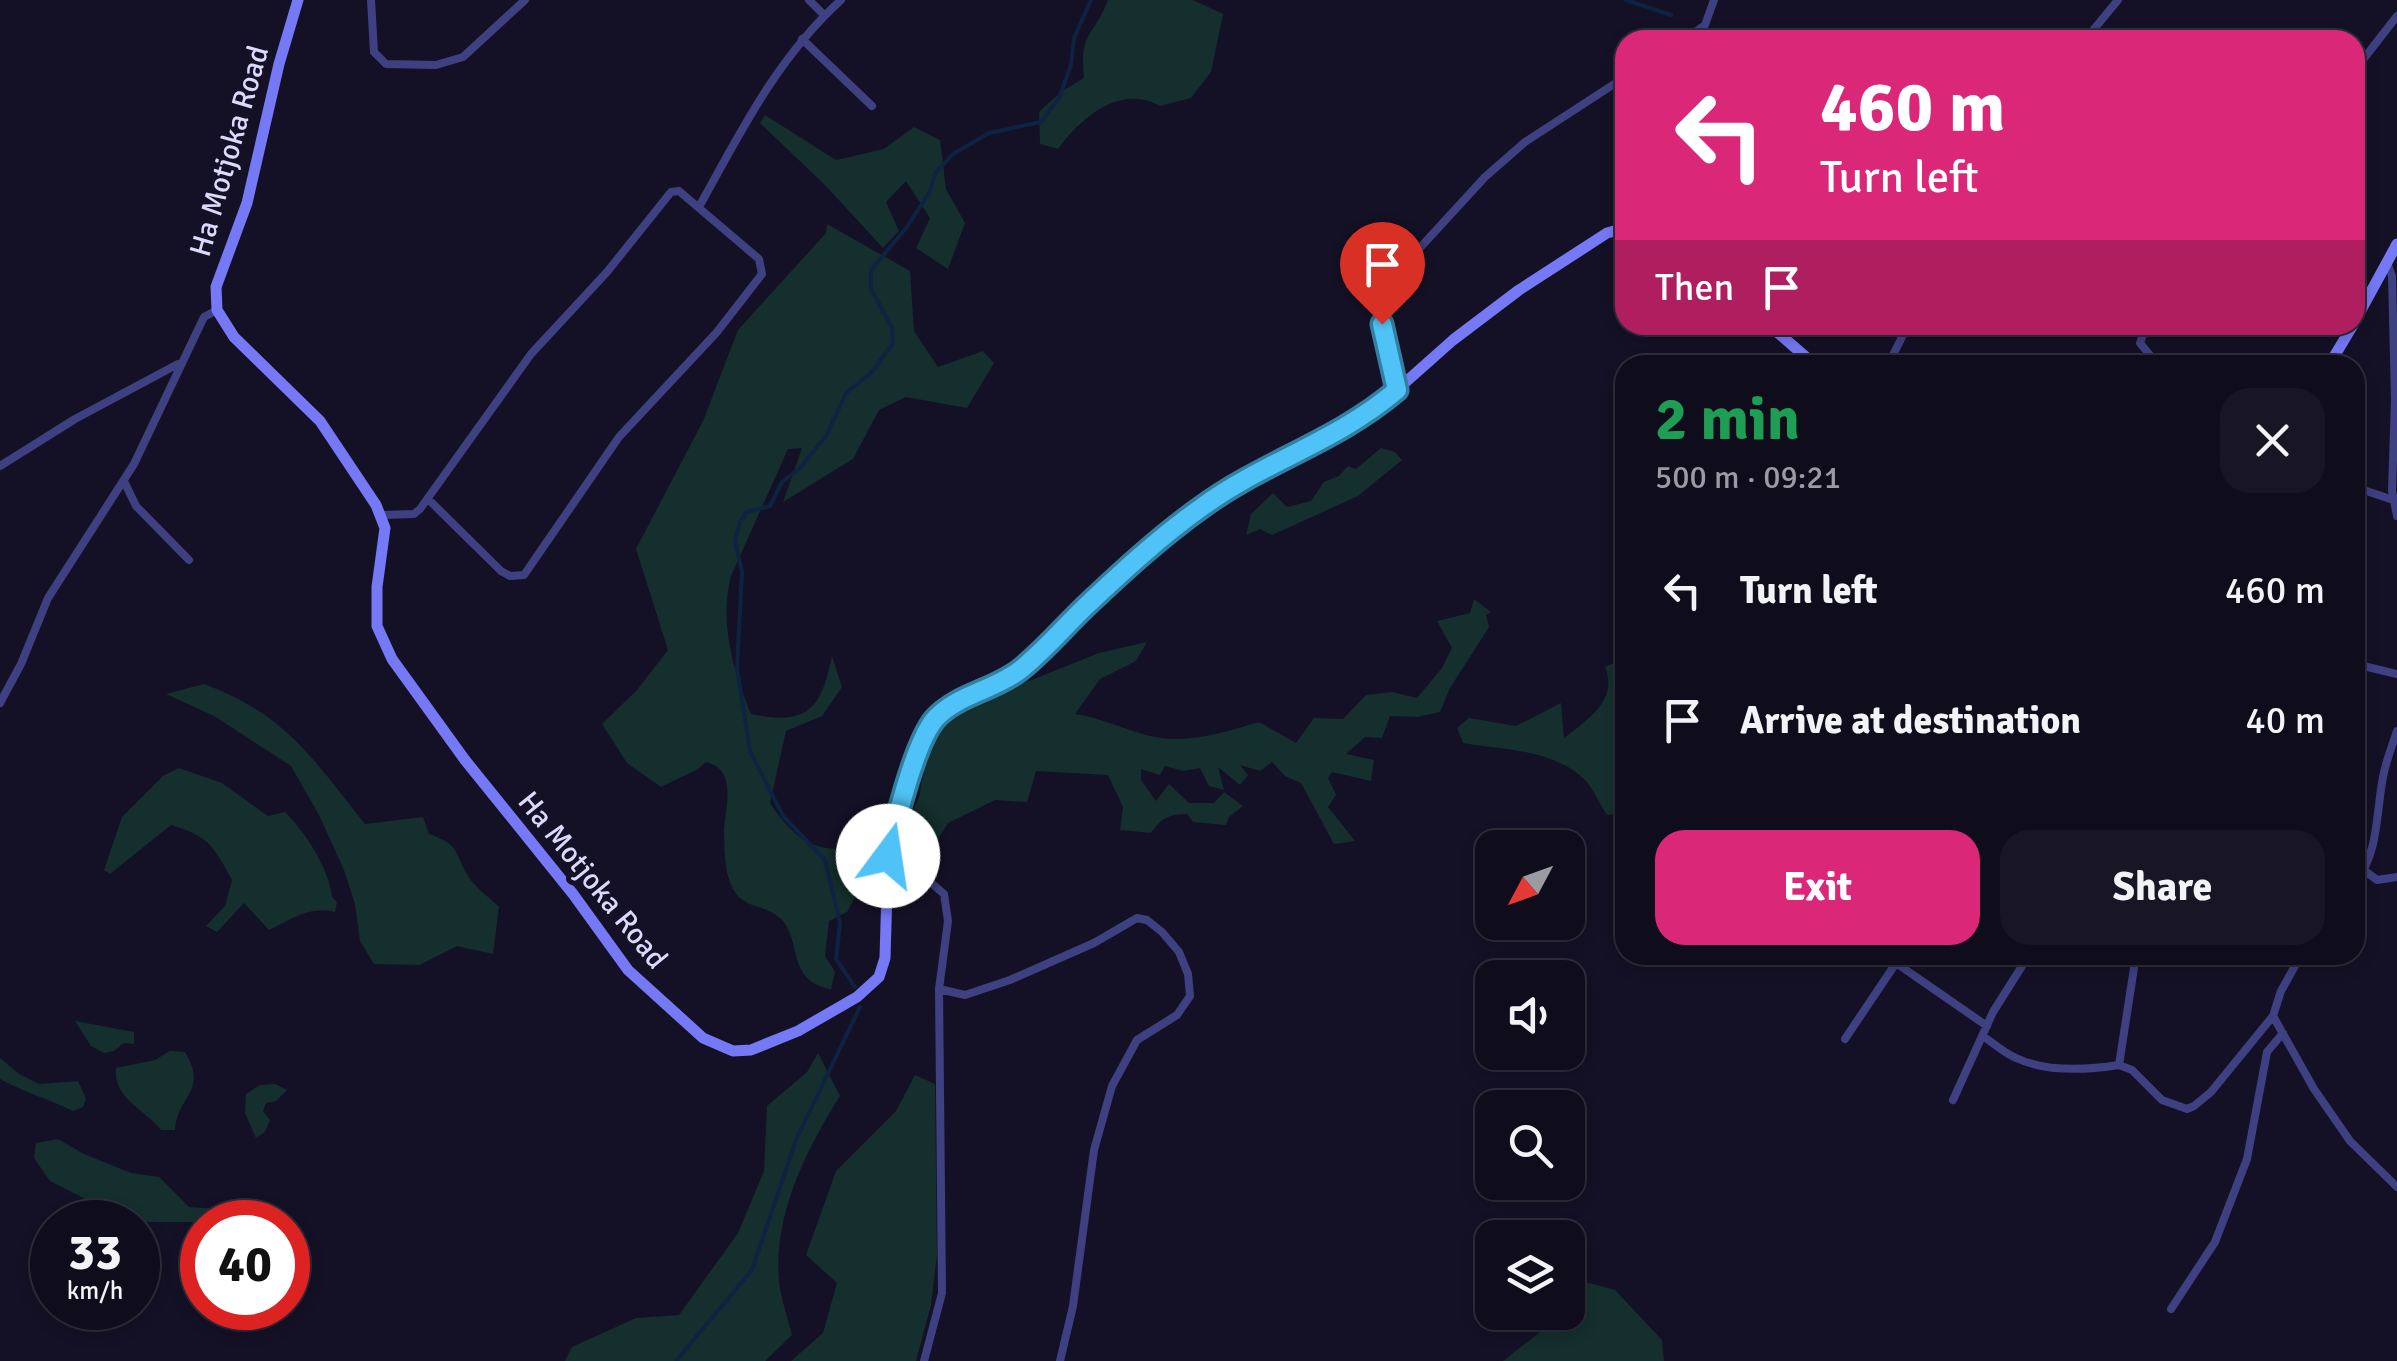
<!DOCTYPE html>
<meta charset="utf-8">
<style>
:root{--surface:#0f0d1c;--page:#181625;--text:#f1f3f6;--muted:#9b9ca3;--line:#2f2d3b;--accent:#db2777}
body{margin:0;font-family:Signika,sans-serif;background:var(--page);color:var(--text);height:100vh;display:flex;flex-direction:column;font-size:38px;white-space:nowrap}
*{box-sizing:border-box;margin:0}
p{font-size:32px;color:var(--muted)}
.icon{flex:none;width:55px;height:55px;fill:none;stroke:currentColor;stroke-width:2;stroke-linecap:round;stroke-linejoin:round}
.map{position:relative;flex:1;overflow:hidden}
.details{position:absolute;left:1615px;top:355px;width:750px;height:610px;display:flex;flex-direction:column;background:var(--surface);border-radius:30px;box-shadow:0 5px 15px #0003,0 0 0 2px var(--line)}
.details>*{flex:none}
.guide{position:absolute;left:1615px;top:30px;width:750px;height:305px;border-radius:30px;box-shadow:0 5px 15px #0003,0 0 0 2px var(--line);background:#db2777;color:#fff;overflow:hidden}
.needle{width:65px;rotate:229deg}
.controls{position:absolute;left:1475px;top:830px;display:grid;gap:20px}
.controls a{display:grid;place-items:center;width:110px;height:110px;border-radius:20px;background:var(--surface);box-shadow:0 5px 15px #0003,0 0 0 2px var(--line);font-size:50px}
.speed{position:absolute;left:30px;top:1200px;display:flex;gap:20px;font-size:50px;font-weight:700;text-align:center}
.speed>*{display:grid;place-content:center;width:130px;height:130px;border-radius:50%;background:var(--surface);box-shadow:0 5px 15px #0003,0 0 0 2px var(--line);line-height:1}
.speed small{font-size:25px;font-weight:400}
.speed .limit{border:15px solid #d22;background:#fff;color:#111}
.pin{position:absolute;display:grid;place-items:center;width:85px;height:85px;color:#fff;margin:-102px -42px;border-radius:50% 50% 50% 0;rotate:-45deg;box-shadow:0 0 10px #0007}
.pin .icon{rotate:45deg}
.me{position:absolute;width:110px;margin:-55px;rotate:14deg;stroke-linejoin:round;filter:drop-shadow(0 0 8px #0008)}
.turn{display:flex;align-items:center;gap:35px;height:210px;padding:0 40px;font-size:45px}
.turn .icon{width:130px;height:130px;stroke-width:2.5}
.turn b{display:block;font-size:70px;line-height:85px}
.then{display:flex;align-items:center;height:95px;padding:0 40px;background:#0003;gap:20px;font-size:38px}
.round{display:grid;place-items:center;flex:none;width:105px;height:105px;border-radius:30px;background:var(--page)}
.summary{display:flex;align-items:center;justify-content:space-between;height:170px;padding:0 40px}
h1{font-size:60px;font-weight:800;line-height:75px;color:#1e9e55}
.action{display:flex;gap:20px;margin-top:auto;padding:20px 40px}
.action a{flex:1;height:115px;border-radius:30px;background:var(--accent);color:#fff;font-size:40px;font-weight:800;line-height:115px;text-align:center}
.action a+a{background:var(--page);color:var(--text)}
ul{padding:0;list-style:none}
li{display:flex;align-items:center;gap:30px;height:130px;padding:0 40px}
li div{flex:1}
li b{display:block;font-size:38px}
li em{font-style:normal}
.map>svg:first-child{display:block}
.green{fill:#142f2d}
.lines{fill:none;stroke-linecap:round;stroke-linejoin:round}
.stream{stroke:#0e2342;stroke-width:4}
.street{stroke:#3f4082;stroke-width:8}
.secondary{stroke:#7679f6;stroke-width:11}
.route-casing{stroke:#337fa1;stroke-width:25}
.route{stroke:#4fc3f7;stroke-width:18}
.labels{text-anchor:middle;stroke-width:10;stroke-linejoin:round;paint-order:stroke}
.street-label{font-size:30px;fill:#dbd9fc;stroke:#141126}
</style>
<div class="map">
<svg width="2397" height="1361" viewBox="0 0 2397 1361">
<rect width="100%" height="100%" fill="#141126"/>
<!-- green -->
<path class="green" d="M1108 0H1193L1223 14 1211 72 1191 98 1160 106C1120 84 1082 117 1058 149L1040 144 1039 112 1062 91 1084 78C1079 31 1094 37 1108 0Z
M765 115 836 160 884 149 914 127 940 140 946 189 965 223 948 269 916 248 930 218 906 181 886 202 899 231 883 248 825 185 760 123Z
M827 224 910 271 914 331 938 367 983 351 994 363 967 408 906 397 879 410 853 459 783 502 802 448 788 449 731 576C719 623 733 670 751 714 808 726 821 709 832 656L842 687 822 716 786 731 770 803C788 830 811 855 847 847 859 845 865 839 877 842L870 870 847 912 829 921 825 956 835 972 831 989C785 981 803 939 780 918 760 901 738 912 728 876 725 867 724 839 724 829 726 807 737 769 706 762L698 769 661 787 627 763 602 724 637 690 668 650 636 549 703 421 738 330 826 233Z
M1381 448 1395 452 1402 460 1358 496 1272 535 1260 529 1246 535 1251 514 1273 493 1287 507 1311 501 1324 482 1339 476 1348 466 1356 469Z
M1474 599 1491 612 1486 615 1489 627 1450 688 1440 712 1417 717 1390 716 1382 738 1365 737 1346 754 1374 760 1371 781 1332 772 1328 778 1336 795 1328 807 1355 841 1334 844 1301 783 1285 776 1272 762 1260 771 1240 765 1248 775 1240 785 1218 767 1224 790 1209 786 1200 768 1184 771 1165 766 1160 775 1141 769V780L1156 801 1169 784 1189 803H1214L1224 792 1243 806 1229 817 1226 825 1193 822 1187 814C1169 814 1161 818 1151 833L1120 830 1123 807 1108 775 1036 771 1027 802 995 800 948 823 933 847 934 862 912 856 906 823 919 798 927 752 942 723 969 705 1099 653 1147 642 1136 661 1100 679 1075 714C1102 718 1125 730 1150 736 1187 745 1224 732 1259 722L1296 743 1314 718 1343 719 1366 695 1392 692 1417 698 1442 668 1452 648 1437 621 1470 613Z
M1625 658V813L1607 815C1600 805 1594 790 1586 781 1555 749 1503 750 1463 743L1457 728 1469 718 1516 726 1561 703 1564 738C1587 720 1619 700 1605 667Z
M204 684C287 715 312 758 365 824L423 817 429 834C463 846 453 853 470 879 477 889 490 898 499 907L493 954 457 946 419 965 374 964 360 941 355 904 344 870 319 815 291 766 214 716 166 694Z
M179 768 222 783 268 816 285 812C305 832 329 868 332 897L337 902 335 912C310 905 290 920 269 930L244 903 217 932 206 926 225 906 232 880C214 847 209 836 171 825L110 874 104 870 122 817 163 776Z
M75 1021 134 1032V1044L124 1043 114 1051 104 1053 91 1046Z
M170 1051 185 1052C209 1092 177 1095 175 1130H161C145 1109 113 1099 116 1068L155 1060Z
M818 1053 840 1096C805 1151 770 1222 780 1289 783 1304 788 1320 792 1335L765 1361H565L572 1347 636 1318 679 1315 738 1233 764 1171 767 1106 807 1072Z
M0 1058 19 1074 39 1084 78 1081 86 1099 83 1107 73 1111C49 1099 23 1092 0 1079Z
M915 1075 935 1084 937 1255 931 1305 916 1361H791L823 1333 837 1283 806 1255 836 1171 896 1111Z
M275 1084 287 1090 276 1101 266 1103 263 1111 270 1120 265 1132 256 1138 245 1113 246 1094 260 1085Z
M58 1139 84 1154 131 1173 159 1177 189 1207 221 1209 220 1222H124L103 1208 50 1181 34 1158 36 1143Z
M1571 1278 1615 1290 1662 1340 1664 1361H1503L1539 1333 1551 1313 1568 1312V1285Z"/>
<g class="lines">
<!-- stream -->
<path class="stream" d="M1626 0 1671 15
M855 987 836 959 840 923 825 860 783 816 750 751 737 668 742 572 735 540 740 522 747 512 770 506 782 482 800 468 826 436 846 393 872 372 893 343 892 328 871 289V270L907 227 929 193 936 172 953 154 989 133 1041 122 1059 98 1071 65 1074 38 1091 0
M676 1361 752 1270 796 1140 860 1007"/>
<!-- street -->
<path class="street" d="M371 0 374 52 386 64 436 65 463 57 525 0
M809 0 824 15
M802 39 872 106
M1685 40 1705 25 1714 0
M2085 40 2118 0
M2355 70 2397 16
M699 207C740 133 777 58 841 0
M2388 265 2392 276 2395 399 2392 491 2397 516
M2139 325 2145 329 2140 343 2158 365
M1888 365 1908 325
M1397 390 1382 324 1384 287 1485 177 1525 142 1625 77
M0 466 75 419 178 364
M124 481 136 506 189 560
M2355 487 2393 500
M382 515 414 514 420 509 531 354 607 272 671 192 679 191 759 259 762 274 717 332 619 437 524 575 510 576 501 571 428 499
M2355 664 2397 674
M0 703 21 664 48 598 134 464 204 317 217 310
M888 856 915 869 944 894 948 921 939 989 942 1293 924 1361
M2365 871 2377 880 2397 877
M2355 882C2379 854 2376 812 2383 777 2386 761 2392 746 2397 731
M939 989 965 995 1010 980 1094 943 1137 918 1147 920 1162 932 1179 952 1188 974 1190 996 1177 1015 1137 1040 1112 1086 1094 1150 1073 1306 1060 1361
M2273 1016 2314 1089 2350 1141 2397 1187
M1983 1036C1993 1043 2004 1053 2016 1058 2046 1072 2087 1070 2119 1065L2136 955
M1845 1039 1896 963 1987 1026
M2119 1065 2132 1070 2162 1100 2187 1109 2194 1106 2211 1092 2273 1016 2281 991 2301 955
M1953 1100 1993 1012 2029 955
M2171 1309 2215 1242 2247 1159 2267 1052 2283 1033"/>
<!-- secondary -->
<path class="secondary" d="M298 0 279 64 247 203 216 287 217 310 234 337 320 421 376 505 385 528 377 587V626L392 659 465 760 573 894 628 970 703 1038 733 1051 751 1050 798 1031 857 997 879 977 885 958 888 856 922 743 935 719 957 703 1009 679 1033 660 1089 603 1198 510 1255 473 1327 439 1353 423 1381 404 1453 340 1519 290 1607 233 1625 228
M2355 321 2397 244
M1769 325 1815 365
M2329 365 2353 325"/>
</g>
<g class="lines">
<!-- route casing -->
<g class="route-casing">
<path id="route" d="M888 856C895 824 915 742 935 719 956 695 995 690 1020 670 1044 651 1064 627 1086 606 1122 572 1161 536 1202 507 1265 461 1336 442 1397 390L1382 324"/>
</g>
<!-- route -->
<use href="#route" class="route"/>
</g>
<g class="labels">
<!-- street labels -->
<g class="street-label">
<text transform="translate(229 151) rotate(-74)" y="10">Ha Motjoka Road</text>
<text transform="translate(593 880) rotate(51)" y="10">Ha Motjoka Road</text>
</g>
</g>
</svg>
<div class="controls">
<a><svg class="needle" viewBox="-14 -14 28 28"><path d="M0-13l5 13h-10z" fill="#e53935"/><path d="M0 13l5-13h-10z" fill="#9b9ca3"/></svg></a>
<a><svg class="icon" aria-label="sound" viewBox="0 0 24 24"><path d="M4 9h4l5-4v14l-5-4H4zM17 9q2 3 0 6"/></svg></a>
<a><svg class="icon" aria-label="search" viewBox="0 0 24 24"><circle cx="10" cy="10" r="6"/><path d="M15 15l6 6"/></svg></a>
<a><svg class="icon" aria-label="layers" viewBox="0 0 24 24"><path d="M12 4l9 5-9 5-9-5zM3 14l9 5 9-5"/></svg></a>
</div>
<div class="speed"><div>33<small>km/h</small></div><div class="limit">40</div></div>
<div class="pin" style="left:1382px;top:324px;background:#d93025"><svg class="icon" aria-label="arrive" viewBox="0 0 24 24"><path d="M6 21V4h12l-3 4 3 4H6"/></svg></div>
<svg class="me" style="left:888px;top:856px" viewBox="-20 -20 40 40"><circle r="19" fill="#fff"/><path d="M0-13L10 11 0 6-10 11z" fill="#4fc3f7"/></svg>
<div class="guide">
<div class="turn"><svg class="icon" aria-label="left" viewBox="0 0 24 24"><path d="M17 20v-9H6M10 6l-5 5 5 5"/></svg><div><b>460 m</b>Turn left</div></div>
<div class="then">Then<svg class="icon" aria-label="arrive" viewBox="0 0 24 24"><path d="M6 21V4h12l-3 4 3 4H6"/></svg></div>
</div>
<section class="details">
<div class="summary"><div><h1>2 min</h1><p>500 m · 09:21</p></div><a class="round"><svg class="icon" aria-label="close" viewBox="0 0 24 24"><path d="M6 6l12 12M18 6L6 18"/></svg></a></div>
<ul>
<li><svg class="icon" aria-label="left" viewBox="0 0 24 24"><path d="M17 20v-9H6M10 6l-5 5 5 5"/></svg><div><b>Turn left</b></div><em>460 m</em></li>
<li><svg class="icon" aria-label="arrive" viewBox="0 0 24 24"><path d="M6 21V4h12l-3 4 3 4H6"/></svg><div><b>Arrive at destination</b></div><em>40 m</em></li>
</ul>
<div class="action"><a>Exit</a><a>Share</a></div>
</section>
</div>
